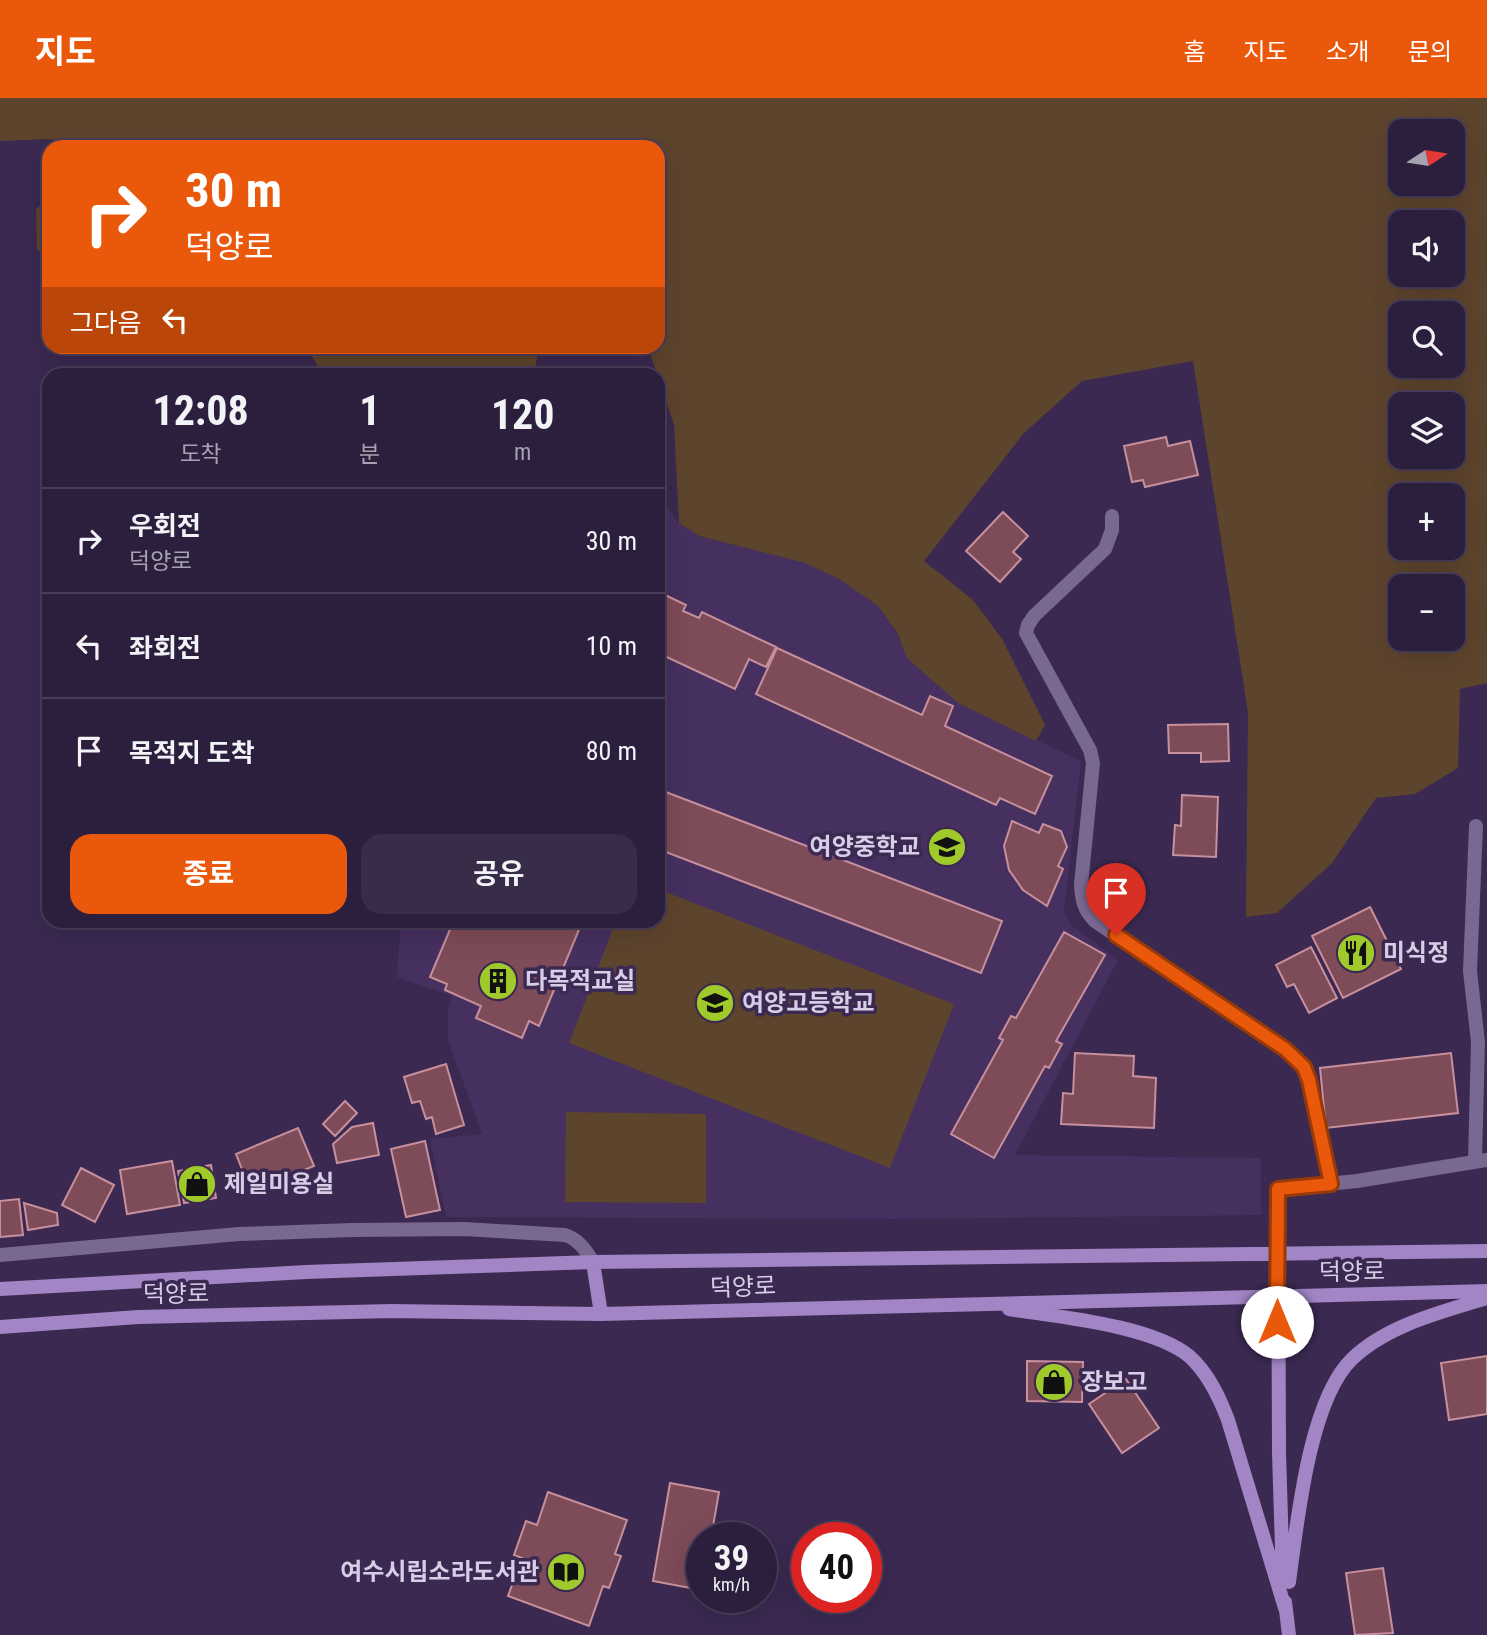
<!DOCTYPE html>
<html lang="ko">
<meta charset="utf-8">
<style>
:root{--surface:#2c1f3d;--page:#382c48;--text:#f1f3f6;--muted:#a6a2b0;--line:#483d57;--accent:#ea580c}
body{margin:0;font-family:"Roboto Condensed","Noto Sans KR",sans-serif;background:var(--page);color:var(--text);height:100vh;display:flex;flex-direction:column;font-size:26px;white-space:nowrap}
*{box-sizing:border-box;margin:0}
p{font-size:23px;color:var(--muted)}
.icon{flex:none;width:38px;height:38px;fill:none;stroke:currentColor;stroke-width:2;stroke-linecap:round;stroke-linejoin:round}
.map{position:relative;flex:1;overflow:hidden}
.drawer{position:absolute;left:42px;top:270px;width:623px;height:560px;display:flex;flex-direction:column;background:var(--surface);border-radius:21px;box-shadow:0 7px 28px #0002,0 0 0 2px var(--line)}
.drawer>*{flex:none}
.hud{position:absolute;left:42px;top:42px;width:623px;height:214px;border-radius:21px;box-shadow:0 7px 28px #0002,0 0 0 2px var(--line);background:#ea580c;color:#fff;overflow:hidden}
.needle{width:46px;rotate:78deg}
.tools{position:absolute;left:1388px;top:21px;display:grid;gap:14px}
.tools a{display:grid;place-items:center;width:77px;height:77px;border-radius:14px;background:var(--surface);box-shadow:0 7px 28px #0002,0 0 0 2px var(--line);font-size:35px}
.speed{position:absolute;left:686px;top:1424px;display:flex;gap:14px;font-size:35px;font-weight:700;text-align:center}
.speed>*{display:grid;place-content:center;width:91px;height:91px;border-radius:50%;background:var(--surface);box-shadow:0 7px 28px #0002,0 0 0 2px var(--line);line-height:1}
.speed small{font-size:18px;font-weight:400}
.speed .limit{border:10px solid #d22;background:#fff;color:#111}
.pin{position:absolute;display:grid;place-items:center;width:60px;height:60px;color:#fff;margin:-72px -30px;border-radius:50% 50% 50% 0;rotate:-45deg;box-shadow:0 0 7px #0007}
.pin .icon{rotate:45deg}
.me{position:absolute;width:77px;margin:-38px;rotate:0deg;stroke-linejoin:round;filter:drop-shadow(0 0 5px #0008)}
.turn{display:flex;align-items:center;gap:24px;height:147px;padding:0 28px;font-size:32px}
.turn .icon{width:91px;height:91px;stroke-width:2.5}
.turn b{display:block;font-size:49px;line-height:60px}
.then{display:flex;align-items:center;height:66px;padding:0 28px;background:#0003;gap:14px;font-size:26px}
.eta{display:flex;justify-content:space-evenly;align-items:center;height:119px;text-align:center}
.eta b{font-size:42px;font-weight:700;line-height:49px}
.primary-button{display:flex;gap:14px;margin-top:auto;padding:14px 28px}
.primary-button a{flex:1;height:80px;border-radius:21px;background:var(--accent);color:#fff;font-size:28px;font-weight:700;line-height:80px;text-align:center}
.primary-button a+a{background:var(--page);color:var(--text)}
ul{padding:0;list-style:none}
li{display:flex;align-items:center;gap:21px;height:105px;padding:0 28px;border-top:2px solid var(--line)}
li div{flex:1}
li b{display:block;font-size:26px}
li em{font-style:normal}
header{display:flex;align-items:center;gap:42px;box-sizing:border-box;height:98px;padding:0 35px;background:var(--accent);color:#fff}
header strong{font-size:33px}
nav{display:flex;gap:38px;margin-inline-start:auto;font-size:24px}
.map>svg:first-child{display:block}
.built{fill:#46305f}
.green{fill:#5d442d;fill-rule:evenodd}
.building{fill:#7e4b58;stroke:#c88f9c;stroke-width:2}
.lines{fill:none;stroke-linecap:round;stroke-linejoin:round}
.lane{stroke:#796890;stroke-width:14}
.street{stroke:#796890;stroke-width:14}
.secondary{stroke:#a185c4;stroke-width:14}
.route-casing{stroke:#983908;stroke-width:18}
.route{stroke:#ea580c;stroke-width:12}
.labels{text-anchor:middle;stroke-width:7;stroke-linejoin:round;paint-order:stroke}
.poi-label{font-size:24px;font-weight:bold;fill:#d7cde6;stroke:#3b2951;text-anchor:start}
.street-label{font-size:24px;fill:#d7cde6;stroke:#3b2951}
</style>
<header>
<strong>지도</strong>
<nav><a>홈</a><a>지도</a><a>소개</a><a>문의</a></nav>
</header>
<div class="map">
<svg width="1487" height="1537" viewBox="0 0 1487 1537">
<rect width="100%" height="100%" fill="#3b2951"/>
<!-- built -->
<path class="built" d="M658 403 666 408 679 425 699 438 805 465 839 481 878 508 897 534 907 560 958 605 1081 663 1064 812 1071 827 1118 862 1015 1057 1261 1060V1117L895 1121 446 1119 430 1041 482 1036 448 942V912L452 898 397 879 401 823 658 822Z"/>
<!-- green -->
<path class="green" d="M0 0H1487V585L1460 591 1458 670 1415 696 1376 700 1332 765 1277 815 1246 819 1248 614 1193 263 1082 283 1024 335 924 463 973 502 1002 541 1045 627 1036 643 958 605 907 560 897 534 878 508 839 481 805 465 699 438 679 425 674 327 648 249 658 248V49H56L52 41 0 43ZM1400 33H1452V86H1400ZM1400 124H1452V177H1400ZM1400 215H1452V268H1400ZM1400 306H1452V359H1400ZM1400 397H1452V450H1400ZM1400 488H1452V541H1400Z
M49 101V162L37 151 36 111Z
M307 249H539L534 276H394L370 271 358 276H322Z
M658 791 954 906 890 1070 569 945 616 823 658 822Z
M566 1014 706 1016V1105L565 1104Z"/>
<!-- building -->
<path class="building" d="M1166 339 1168 348 1190 343 1198 377 1145 389 1143 382 1132 384 1124 348Z
M1003 414 1028 438 1013 454 1021 461 1000 484 966 453Z
M663 496 686 507 683 513 699 520 702 514 776 549 766 569 749 561 735 591 658 555V507Z
M777 550 922 617 930 598 953 608 945 628 1052 678 1035 716 1000 700 996 707 756 596Z
M1228 626 1229 663 1201 664V655H1169L1168 627Z
M658 691 1002 823 981 875 658 751Z
M1182 697 1218 699 1216 759 1173 757 1175 727 1181 728Z
M1012 723 1039 735 1043 726 1061 733 1067 749 1058 768 1063 771 1047 808 1023 792 1009 772 1004 748Z
M1370 809 1401 871 1343 900 1312 838Z
M454 822H583L539 928 529 923 522 940 476 920 481 908 445 892 447 886 430 879Z
M1064 834 1105 857 1056 943 1062 946 1049 970 1045 968 994 1060 951 1036 1003 942 999 940 1011 918 1016 920Z
M1311 849 1337 900 1309 915 1294 886 1287 889 1276 867Z
M1075 955 1134 958 1133 978 1156 980 1154 1030 1061 1026 1063 995 1073 996Z
M1451 955 1458 1015 1326 1030 1320 970Z
M446 966 464 1027 436 1036 432 1019 426 1021 420 1003 412 1005 404 979Z
M345 1003 357 1015 335 1038 323 1026Z
M373 1025 379 1057 337 1065 333 1046 352 1029Z
M298 1030 314 1068 251 1094 236 1056Z
M425 1043 440 1112 406 1119 391 1051Z
M172 1063 180 1107 127 1116 120 1072Z
M211 1067 216 1100 184 1105 178 1073Z
M81 1070 114 1087 95 1124 62 1107Z
M19 1101 23 1137 0 1139V1103Z
M24 1105 57 1115 58 1127 28 1132Z
M1487 1258V1316L1449 1322 1441 1265Z
M1027 1263 1083 1264 1082 1304 1027 1303Z
M1126 1281 1159 1330 1122 1355 1089 1306Z
M670 1385 719 1394 711 1440H702L701 1492 653 1483Z
M548 1394 627 1422 615 1456 621 1458 609 1490 603 1488 589 1528 508 1498 522 1460 514 1457 526 1423 537 1427Z
M1383 1470 1393 1535 1355 1537 1346 1475Z"/>
<g class="lines">
<!-- lane -->
<path class="lane" d="M1112 418V432L1105 451 1034 518 1028 527 1026 535 1090 652 1093 665 1081 787C1082 803 1084 812 1095 823L1297 961 1309 982 1331 1086
M1475 1063 1478 944 1470 873 1476 728
M0 1157 239 1136 352 1132 464 1131 565 1137C579 1142 585 1151 593 1164"/>
<!-- street -->
<path class="street" d="M1278 1091 1357 1083 1487 1062"/>
<!-- secondary -->
<path class="secondary" d="M1278 1091 1279 1355 1283 1483
M593 1164 601 1216
M0 1191 306 1174 593 1164 1487 1153
M1009 1211C1058 1219 1151 1227 1189 1258 1208 1275 1219 1298 1228 1322L1285 1510
M0 1229 138 1219 392 1213 601 1216 1487 1193
M1289 1484C1297 1426 1309 1302 1352 1261 1387 1227 1442 1214 1487 1200
M1285 1504 1289 1537"/>
</g>
<g class="lines">
<!-- route casing -->
<g class="route-casing">
<path id="route" d="M1116 837 1285 951 1304 969 1309 982 1331 1086 1278 1091 1277 1224"/>
</g>
<!-- route -->
<use href="#route" class="route"/>
</g>
<!-- icons -->
<defs>
<g id="school-disc" transform="scale(2.0125)"><circle r="9.5" fill="#a0c92b" stroke="#3b2951"/><path d="M0-5L7-2L0 1L-7-2ZM-4 1L0 2.5L4 1V4Q0 6-4 4Z" fill="#111"/></g>
<g id="restaurant-disc" transform="scale(2.0125)"><circle r="9.5" fill="#a0c92b" stroke="#3b2951"/><path d="M-5-6h1v4h1v-4h1v4h1v-4h1v5L-1.5 .5V6h-2V.5L-5-1ZM5-6V6H3V1.5H1.5Q1.5-4 5-6Z" fill="#111"/></g>
<g id="building-disc" transform="scale(2.0125)"><circle r="9.5" fill="#a0c92b" stroke="#3b2951"/><path d="M-4-6H4V6H1V3H-1V6H-4ZM-2.5-4.3h1.7v1.8h-1.7ZM.8-4.3h1.7v1.8H.8ZM-2.5-1h1.7V.8h-1.7ZM.8-1h1.7V.8H.8Z" fill="#111"/></g>
<g id="shop-disc" transform="scale(2.0125)"><circle r="9.5" fill="#a0c92b" stroke="#3b2951"/><path d="M-5-2.5h2.3a2.7 3.5 0 0 1 5.4 0H5L5.5 6h-11ZM-1.5-2.5h3a1.5 2.3 0 0 0-3 0Z" fill="#111"/></g>
<g id="library-disc" transform="scale(2.0125)"><circle r="9.5" fill="#a0c92b" stroke="#3b2951"/><path d="M-6-4Q-3-5.5-.7-3.5V5Q-3 3-6 4ZM6-4Q3-5.5 .7-3.5V5Q3 3 6 4Z" fill="#111"/></g>
</defs>
<g fill-rule="evenodd">
<use href="#school-disc" x="947" y="749"/>
<use href="#restaurant-disc" x="1356" y="855"/>
<use href="#building-disc" x="498" y="883"/>
<use href="#school-disc" x="715" y="905"/>
<use href="#shop-disc" x="197" y="1086"/>
<use href="#shop-disc" x="1054" y="1284"/>
<use href="#library-disc" x="566" y="1474"/>
</g>
<g class="labels">
<!-- poi labels -->
<g class="poi-label">
<text x="920" y="757" text-anchor="end">여양중학교</text>
<text x="1383" y="863">미식정</text>
<text x="525" y="891">다목적교실</text>
<text x="742" y="913">여양고등학교</text>
<text x="224" y="1094">제일미용실</text>
<text x="1081" y="1292">장보고</text>
<text x="539" y="1482" text-anchor="end">여수시립소라도서관</text>
</g>
<!-- street labels -->
<g class="street-label">
<text transform="translate(1352 1174) rotate(-1)" y="8">덕양로</text>
<text transform="translate(743 1189) rotate(-2)" y="8">덕양로</text>
<text transform="translate(176 1196) rotate(-1)" y="8">덕양로</text>
</g>
</g>
</svg>
<div class="tools">
<a><svg class="needle" viewBox="-14 -14 28 28"><path d="M0-13l5 13h-10z" fill="#e53935"/><path d="M0 13l5-13h-10z" fill="#a6a2b0"/></svg></a>
<a><svg class="icon" aria-label="sound" viewBox="0 0 24 24"><path d="M4 9h4l5-4v14l-5-4H4zM17 9q2 3 0 6"/></svg></a>
<a><svg class="icon" aria-label="search" viewBox="0 0 24 24"><circle cx="10" cy="10" r="6"/><path d="M15 15l6 6"/></svg></a>
<a><svg class="icon" aria-label="layers" viewBox="0 0 24 24"><path d="M12 4l9 5-9 5-9-5zM3 14l9 5 9-5"/></svg></a>
<a>+</a>
<a>−</a>
</div>
<div class="speed"><div>39<small>km/h</small></div><div class="limit">40</div></div>
<div class="pin" style="left:1116px;top:837px;background:#d93025"><svg class="icon" aria-label="arrive" viewBox="0 0 24 24"><path d="M6 21V4h12l-3 4 3 4H6"/></svg></div>
<svg class="me" style="left:1277px;top:1224px" viewBox="-20 -20 40 40"><circle r="19" fill="#fff"/><path d="M0-13L10 11 0 6-10 11z" fill="#ea580c"/></svg>
<div class="hud">
<div class="turn"><svg class="icon" aria-label="right" viewBox="0 0 24 24"><path d="M7 20v-9h11M14 6l5 5-5 5"/></svg><div><b>30 m</b>덕양로</div></div>
<div class="then">그다음<svg class="icon" aria-label="left" viewBox="0 0 24 24"><path d="M17 20v-9H6M10 6l-5 5 5 5"/></svg></div>
</div>
<section class="drawer">
<div class="eta">
<div><b>12:08</b><p>도착</p></div>
<div><b>1</b><p>분</p></div>
<div><b>120</b><p>m</p></div>
</div>
<ul>
<li><svg class="icon" aria-label="right" viewBox="0 0 24 24"><path d="M7 20v-9h11M14 6l5 5-5 5"/></svg><div><b>우회전</b><p>덕양로</p></div><em>30 m</em></li>
<li><svg class="icon" aria-label="left" viewBox="0 0 24 24"><path d="M17 20v-9H6M10 6l-5 5 5 5"/></svg><div><b>좌회전</b></div><em>10 m</em></li>
<li><svg class="icon" aria-label="arrive" viewBox="0 0 24 24"><path d="M6 21V4h12l-3 4 3 4H6"/></svg><div><b>목적지 도착</b></div><em>80 m</em></li>
</ul>
<div class="primary-button"><a>종료</a><a>공유</a></div>
</section>
</div>
